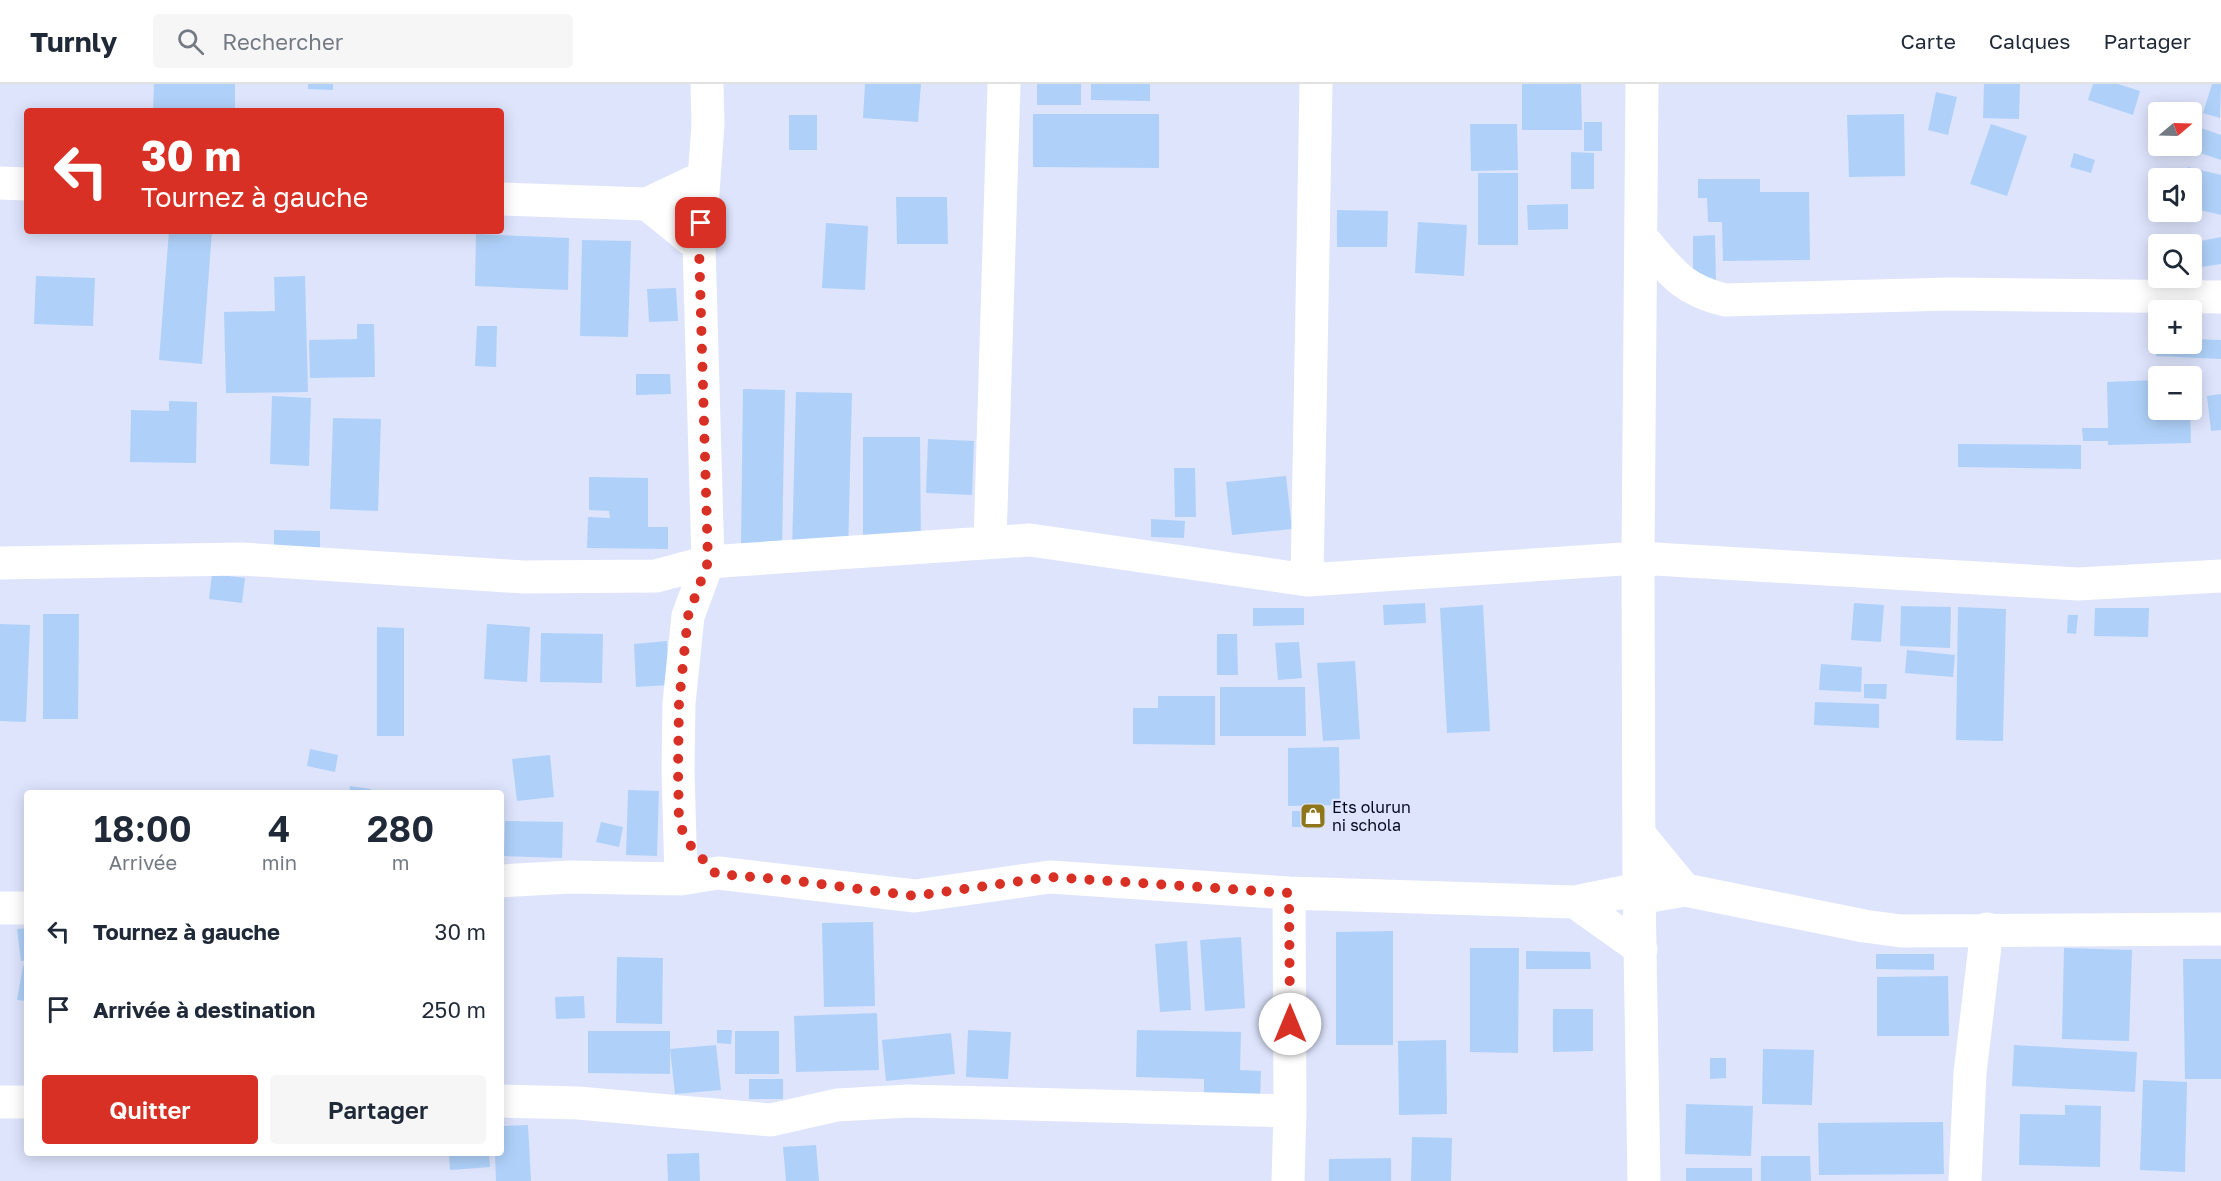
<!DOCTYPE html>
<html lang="fr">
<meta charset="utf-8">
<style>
:root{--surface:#fff;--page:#f6f6f7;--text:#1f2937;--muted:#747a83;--line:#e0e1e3;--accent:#d93025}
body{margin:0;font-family:"Golos Text",sans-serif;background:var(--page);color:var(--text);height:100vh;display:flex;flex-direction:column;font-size:22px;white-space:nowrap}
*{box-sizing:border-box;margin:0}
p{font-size:20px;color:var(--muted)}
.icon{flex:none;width:33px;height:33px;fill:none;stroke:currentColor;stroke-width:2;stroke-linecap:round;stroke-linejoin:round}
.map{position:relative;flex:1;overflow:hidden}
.panel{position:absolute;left:24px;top:706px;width:480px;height:366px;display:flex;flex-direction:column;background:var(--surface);border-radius:6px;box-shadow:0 3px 15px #0003}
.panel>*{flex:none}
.hud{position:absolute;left:24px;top:24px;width:480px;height:126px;border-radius:6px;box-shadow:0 3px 15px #0003;background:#d93025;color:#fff;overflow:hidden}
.needle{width:39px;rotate:71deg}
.tools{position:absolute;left:2148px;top:18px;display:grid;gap:12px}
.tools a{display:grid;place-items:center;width:54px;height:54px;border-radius:6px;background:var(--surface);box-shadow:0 3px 15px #0003;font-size:30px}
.pin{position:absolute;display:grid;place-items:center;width:51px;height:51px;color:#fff;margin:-26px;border-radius:12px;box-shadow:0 3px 9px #0006}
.me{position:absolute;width:66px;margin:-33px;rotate:0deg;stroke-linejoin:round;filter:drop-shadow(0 0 4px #0008)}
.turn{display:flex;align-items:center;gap:21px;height:126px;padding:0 18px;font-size:27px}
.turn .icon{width:78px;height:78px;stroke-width:2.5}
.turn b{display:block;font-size:42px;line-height:51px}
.eta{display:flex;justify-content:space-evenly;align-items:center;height:102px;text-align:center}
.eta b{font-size:36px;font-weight:600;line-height:42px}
.action{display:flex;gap:12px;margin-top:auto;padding:12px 18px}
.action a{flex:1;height:69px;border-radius:6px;background:var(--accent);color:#fff;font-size:24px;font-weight:600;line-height:69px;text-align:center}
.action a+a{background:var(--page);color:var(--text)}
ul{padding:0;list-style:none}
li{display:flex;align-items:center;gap:18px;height:78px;padding:0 18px}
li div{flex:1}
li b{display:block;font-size:22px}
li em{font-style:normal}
header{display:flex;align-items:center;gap:36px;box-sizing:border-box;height:84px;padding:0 30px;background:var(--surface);border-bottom:2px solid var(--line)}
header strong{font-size:28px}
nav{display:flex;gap:33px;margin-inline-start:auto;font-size:21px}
.search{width:420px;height:54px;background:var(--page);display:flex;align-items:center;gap:15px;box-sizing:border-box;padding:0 21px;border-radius:6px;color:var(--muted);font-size:22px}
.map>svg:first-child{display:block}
.building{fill:#afd1f9}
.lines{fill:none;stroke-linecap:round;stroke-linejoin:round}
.minor{stroke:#fff;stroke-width:33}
.route{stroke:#d93025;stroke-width:10;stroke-dasharray:0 18}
.labels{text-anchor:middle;stroke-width:4.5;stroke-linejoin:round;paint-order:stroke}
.poi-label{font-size:16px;fill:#06091d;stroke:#dde4fc;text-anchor:start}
</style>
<header>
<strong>Turnly</strong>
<div class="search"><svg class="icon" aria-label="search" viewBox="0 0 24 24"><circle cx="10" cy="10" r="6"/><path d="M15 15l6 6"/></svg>Rechercher</div>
<nav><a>Carte</a><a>Calques</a><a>Partager</a></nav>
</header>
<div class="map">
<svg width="2221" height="1097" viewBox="0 0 2221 1097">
<rect width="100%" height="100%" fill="#dde4fc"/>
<!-- building -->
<path class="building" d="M154 0H235V27H153Z
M308 0H333V6L308 5Z
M865 0H921L918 38 863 34Z
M1037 0H1081V21H1037Z
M1091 0H1150V17L1091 16Z
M1522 0H1581L1582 46H1522Z
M1984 0H2020L2019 35 1983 34Z
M2093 0H2118L2140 7 2133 31 2088 16Z
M2212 0H2221L2220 34 2203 29Z
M1936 8 1957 13 1948 51 1928 46Z
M1033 30H1159V84L1033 83Z
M1904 30 1905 92 1849 93 1847 31Z
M789 31H817V66H789Z
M1584 38H1602V67H1584Z
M1470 40H1517L1518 86 1471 87Z
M1991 40 2027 52 2007 112 1970 100Z
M2192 41 2221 51V76L2179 62H2192Z
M1571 68 1594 69V105H1571Z
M2074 69 2095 76 2091 89 2070 83Z
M2188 83 2221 91V131L2192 124V94H2185Z
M1478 89H1518V161H1478Z
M1698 95H1760V108H1809L1810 176 1723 177 1722 138H1708L1707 114H1698Z
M896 113H947L948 160H897Z
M1568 120V145L1528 146 1527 121Z
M1337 126 1388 127 1387 163H1337Z
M1418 138 1467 141 1464 192 1415 189Z
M826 139 868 142 865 206 822 204Z
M169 147H212L202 280 159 276Z
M476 150 569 154 568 206 475 202Z
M1715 151 1716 199H1693V152Z
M2221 153V180L2201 183 2196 158Z
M582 156 631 157 628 253 580 252Z
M36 192 95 194 93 242 34 240Z
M305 192 308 308 226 309 224 228 275 227 274 193Z
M676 204 678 237 649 238 647 205Z
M357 240H374L375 293 310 294 309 256 357 255Z
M477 242H497L496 283 475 282Z
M2192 255 2221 256V275L2156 272 2157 260H2192Z
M636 290H670L671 310 636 311Z
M2158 296V326H2190L2191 359 2108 361V357H2083L2082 344H2108L2107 298Z
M743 305 785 306 782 465 741 463Z
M796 308 852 309 848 469 792 467Z
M2221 310V346L2211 347 2207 312Z
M272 312 311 314 309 382 270 380Z
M169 317 197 318 196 379 130 378 131 326 169 327Z
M333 334 381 335 378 427 330 425Z
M863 353H920L921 465H863Z
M928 355 974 357 972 411 926 409Z
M1958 360 2081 361V385L1958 383Z
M1174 384H1195L1196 433H1175Z
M1286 392 1292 445 1232 451 1226 398Z
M589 393 648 394V443H668V465L587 464 588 433 610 434 609 427 589 426Z
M1151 435 1185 437 1184 454 1151 453Z
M274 446 320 447V467L274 466Z
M212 490 245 494 242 519 209 515Z
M1425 519 1426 539 1384 541 1383 521Z
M1854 519 1884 521 1881 558 1851 556Z
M1483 521 1490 647 1447 649 1440 524Z
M1901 522 1951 523 1950 564 1900 562Z
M1958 523 2006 525 2003 657 1956 656Z
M1253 524H1304V541L1253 542Z
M2095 524H2149L2148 553 2094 552Z
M43 530H79L78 635H43Z
M2068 531H2078L2076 550 2067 549Z
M0 540 30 541 26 638 0 637Z
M487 540 530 543 527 598 484 595Z
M377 543 404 544V652H377Z
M541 549 603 550 602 599 540 598Z
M1217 550H1237L1238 591H1217Z
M667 557 669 601 636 603 634 560Z
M1299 558 1302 594 1278 596 1275 559Z
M1907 566 1955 571 1953 593 1905 589Z
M1355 577 1360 655 1323 657 1317 579Z
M1821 580 1862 583 1861 608 1819 606Z
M1864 600H1887L1886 615 1864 614Z
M1220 603H1305L1306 652H1220Z
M1158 612H1215V661L1133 660V624H1158Z
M1815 618 1879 620V644L1814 641Z
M1339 663 1340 721 1288 722V664Z
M310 665 338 671 335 688 307 682Z
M550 671 554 713 517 717 512 675Z
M350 702 371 705 370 710H349Z
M628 706 659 707 657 772 626 771Z
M1292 727H1316V743H1292Z
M505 737 563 738 562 774 504 772Z
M601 738 623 743 619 763 596 758Z
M873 838 875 922 824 923 822 839Z
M27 844V876L21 877 17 845Z
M1393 847V961H1336V848Z
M1241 853 1245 924 1205 927 1200 856Z
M1187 857 1191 926 1160 928 1155 860Z
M1470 864H1519L1518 969 1470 968Z
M2064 864 2132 866 2129 957 2062 955Z
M1526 867 1590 868 1591 885H1526Z
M1876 870H1934V886L1876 885Z
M617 873 663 874 662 940 616 939Z
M2183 875H2221V995H2185Z
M23 882 27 883V917L17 916Z
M1948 892 1949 952H1877V893Z
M584 912 585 934 556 935 555 913Z
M1553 925H1593V967L1553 968Z
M877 929 879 986 796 988 794 932Z
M717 946H732L731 960 717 959Z
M968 946 1011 948 1008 995 966 993Z
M1137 946 1241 948 1240 986 1261 987 1260 1017 1204 1015V995L1136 993Z
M588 947H670V990L588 989Z
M735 947H779V990H735Z
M951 949 955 990 886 997 882 956Z
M1446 956 1447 1030 1399 1031 1398 957Z
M716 961 721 1006 675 1010 670 965Z
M2014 961 2137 968 2135 1008 2012 1002Z
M1763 965 1814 966 1812 1021 1762 1020Z
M1710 974H1726V994L1710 995Z
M749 995H783V1015H749Z
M2143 996 2187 998 2185 1088 2140 1086Z
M1686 1020 1753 1022 1751 1072 1685 1070Z
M2065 1021 2101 1022 2100 1083 2019 1081 2020 1030 2065 1031Z
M1943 1038 1944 1090 1819 1091 1818 1039Z
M528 1041 531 1097H496L495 1070H501V1042Z
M1412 1053 1452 1054 1451 1097H1411Z
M816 1061 819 1097H786L783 1063Z
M699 1069 700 1097H668L667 1070Z
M449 1070H489L490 1083 450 1086Z
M1761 1072H1810L1811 1097H1761Z
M1391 1074V1097H1329V1075Z
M1686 1084H1752V1097H1686Z"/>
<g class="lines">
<!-- minor -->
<path class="minor" d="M1642 0 1638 474 1639 805 1644 1097
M0 99 27 100
M501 115 647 120 699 162
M647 120 704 93
M1641 153C1670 186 1680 205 1725 216L1951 210 2221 213
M990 458 1004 0
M0 479 242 475 524 493 656 492 708 478 1030 456 1307 496 1638 474 2078 500 2221 492
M1307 496 1316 0
M1639 750 1685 806
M681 795 678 685 679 619 688 532 708 478 699 162 708 41 707 0
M501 797 570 793 681 795 718 789 915 812 1050 793 1289 809 1575 818 1639 805
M1639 814 1685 806 1864 842 1901 847 2221 845
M1575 818 1641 865
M0 824H27
M501 1017 578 1019 771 1036 837 1021 909 1017 1290 1027
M0 1018H27
M1288 1097 1290 1027 1289 809
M1965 1097 1970 989 1987 845"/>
</g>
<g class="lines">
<!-- route -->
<path class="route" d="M701 139 699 162 708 478 688 532 679 619 678 685 679 740 691 762 716 790 789 796 915 812 1050 793 1289 809 1290 940"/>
</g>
<!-- icons -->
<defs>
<g id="shop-square" transform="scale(1.35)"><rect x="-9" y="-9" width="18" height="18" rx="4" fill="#90761b" stroke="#dde4fc"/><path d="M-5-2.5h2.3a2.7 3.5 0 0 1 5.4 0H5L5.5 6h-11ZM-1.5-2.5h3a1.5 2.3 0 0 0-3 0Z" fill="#fff"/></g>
</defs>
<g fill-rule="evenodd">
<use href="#shop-square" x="1313" y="732"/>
</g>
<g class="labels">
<!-- poi labels -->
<g class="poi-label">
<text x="1332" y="729">Ets olurun<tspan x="1332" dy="18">ni schola</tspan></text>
</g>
</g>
</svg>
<div class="tools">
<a><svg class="needle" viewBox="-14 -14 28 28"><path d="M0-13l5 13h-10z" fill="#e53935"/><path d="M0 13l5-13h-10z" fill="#747a83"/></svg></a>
<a><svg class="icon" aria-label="sound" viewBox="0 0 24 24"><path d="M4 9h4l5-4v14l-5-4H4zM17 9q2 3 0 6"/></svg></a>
<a><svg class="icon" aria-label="search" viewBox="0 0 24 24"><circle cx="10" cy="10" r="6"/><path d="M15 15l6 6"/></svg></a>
<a>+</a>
<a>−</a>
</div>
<div class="pin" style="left:701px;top:139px;background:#d93025"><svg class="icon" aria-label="arrive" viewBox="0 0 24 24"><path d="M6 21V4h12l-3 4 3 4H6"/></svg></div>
<svg class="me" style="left:1290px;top:940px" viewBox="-20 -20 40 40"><circle r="19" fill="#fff"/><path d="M0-13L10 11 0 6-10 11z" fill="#d93025"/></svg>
<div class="hud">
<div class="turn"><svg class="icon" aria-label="left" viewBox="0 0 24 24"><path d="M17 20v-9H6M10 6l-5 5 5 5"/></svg><div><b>30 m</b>Tournez à gauche</div></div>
</div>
<section class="panel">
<div class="eta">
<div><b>18:00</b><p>Arrivée</p></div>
<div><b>4</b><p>min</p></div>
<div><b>280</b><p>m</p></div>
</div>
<ul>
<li><svg class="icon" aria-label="left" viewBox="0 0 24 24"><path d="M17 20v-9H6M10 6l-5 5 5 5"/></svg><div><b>Tournez à gauche</b></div><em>30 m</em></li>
<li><svg class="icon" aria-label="arrive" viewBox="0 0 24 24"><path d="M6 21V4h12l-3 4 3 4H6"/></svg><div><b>Arrivée à destination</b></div><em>250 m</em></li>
</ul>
<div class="action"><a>Quitter</a><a>Partager</a></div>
</section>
</div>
